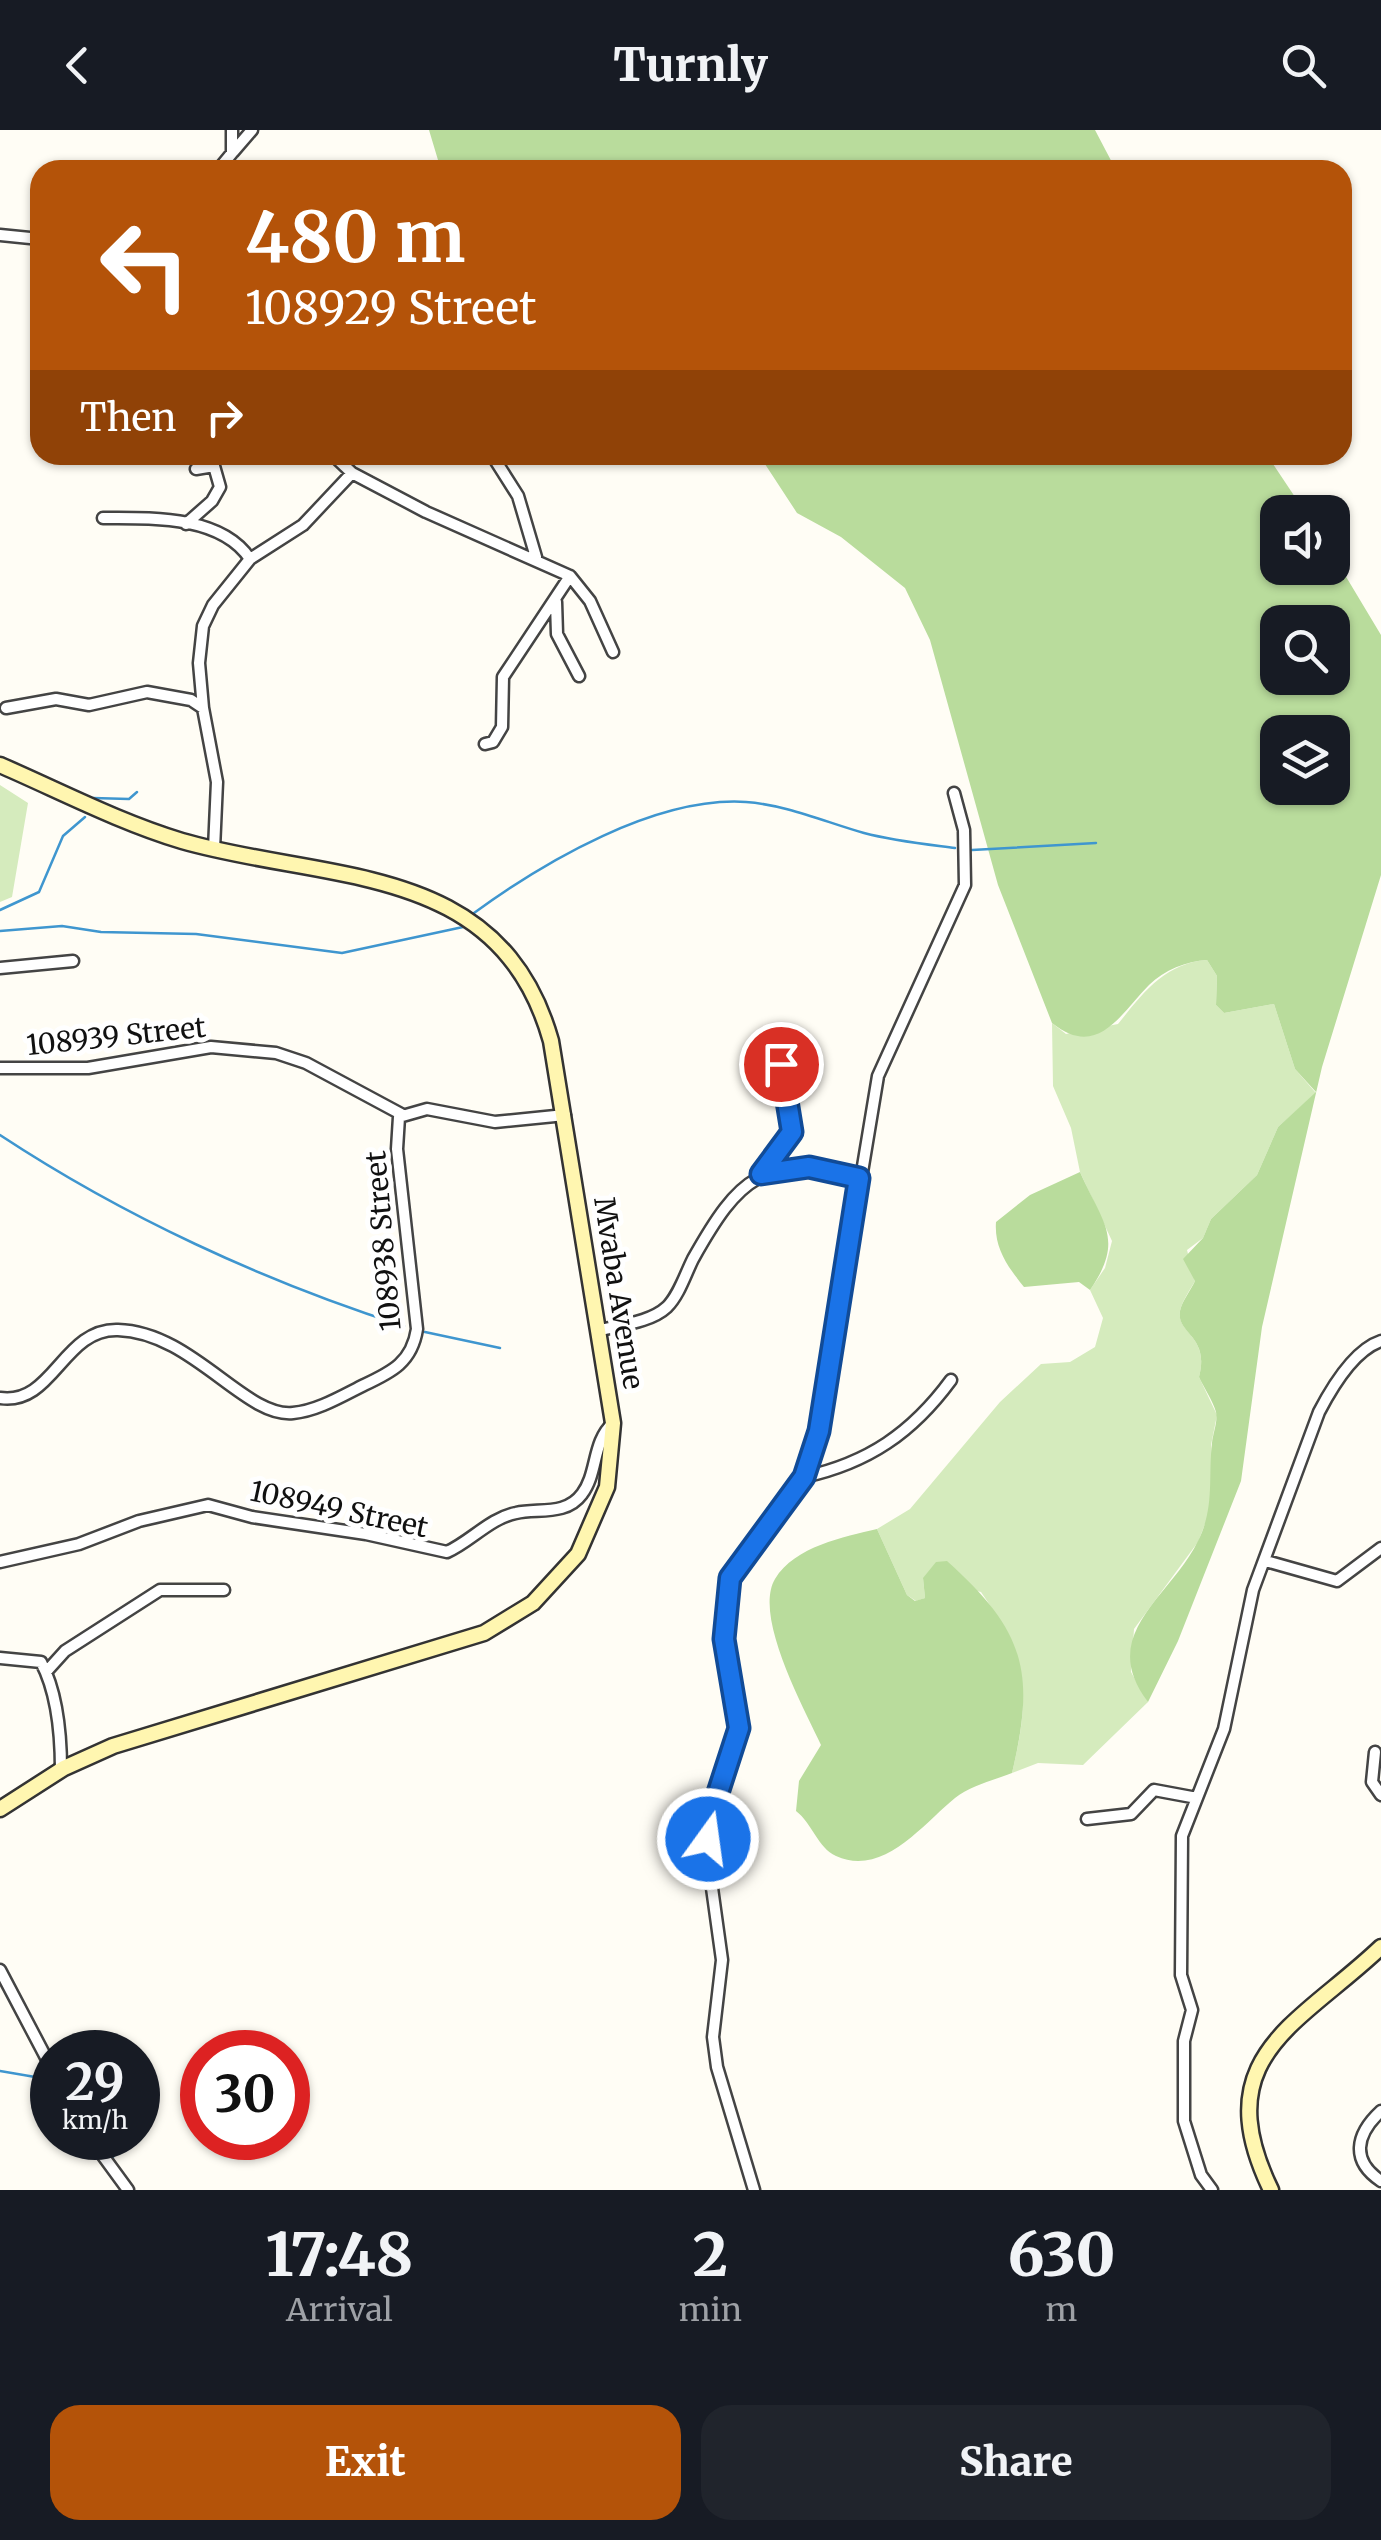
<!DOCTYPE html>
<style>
:root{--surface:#171b24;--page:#20242c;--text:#f1f3f6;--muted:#9ea1a6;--accent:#b45309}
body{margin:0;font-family:Merriweather,serif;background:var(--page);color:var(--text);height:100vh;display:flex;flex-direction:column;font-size:38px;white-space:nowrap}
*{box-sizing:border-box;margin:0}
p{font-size:32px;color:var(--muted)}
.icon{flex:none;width:55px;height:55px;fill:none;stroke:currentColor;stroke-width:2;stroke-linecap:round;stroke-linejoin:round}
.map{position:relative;height:2060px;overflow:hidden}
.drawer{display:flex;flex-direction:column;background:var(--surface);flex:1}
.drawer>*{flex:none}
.hud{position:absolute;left:30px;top:30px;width:1322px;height:305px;border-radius:30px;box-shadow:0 2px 8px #0004;background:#b45309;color:#fff;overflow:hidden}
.buttons{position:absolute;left:1260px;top:365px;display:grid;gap:20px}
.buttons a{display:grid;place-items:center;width:90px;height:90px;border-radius:20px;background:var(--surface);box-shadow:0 2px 8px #0004;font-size:50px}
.speed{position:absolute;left:30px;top:1900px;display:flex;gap:20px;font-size:50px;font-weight:700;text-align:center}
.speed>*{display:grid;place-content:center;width:130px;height:130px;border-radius:50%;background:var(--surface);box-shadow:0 2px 8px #0004;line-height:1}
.speed small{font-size:25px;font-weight:400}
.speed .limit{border:15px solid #d22;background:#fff;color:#111}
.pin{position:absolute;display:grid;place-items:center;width:85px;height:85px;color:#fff;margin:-42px;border:5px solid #fff;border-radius:50%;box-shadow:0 2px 10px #0007}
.me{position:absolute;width:110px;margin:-55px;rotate:14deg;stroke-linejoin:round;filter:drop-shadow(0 0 8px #0008)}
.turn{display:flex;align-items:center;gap:35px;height:210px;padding:0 50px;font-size:45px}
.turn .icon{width:130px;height:130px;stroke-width:2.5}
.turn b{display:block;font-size:70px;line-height:85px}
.then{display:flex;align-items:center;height:95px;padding:0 50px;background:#0003;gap:20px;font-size:38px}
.eta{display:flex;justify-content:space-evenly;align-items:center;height:170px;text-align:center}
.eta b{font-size:60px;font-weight:800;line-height:70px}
.cta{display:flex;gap:20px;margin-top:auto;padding:20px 50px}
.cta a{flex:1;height:115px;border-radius:30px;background:var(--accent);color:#fff;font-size:40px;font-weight:800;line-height:115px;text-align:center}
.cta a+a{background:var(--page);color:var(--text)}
header{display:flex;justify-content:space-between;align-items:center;height:130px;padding:0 50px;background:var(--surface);font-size:45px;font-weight:800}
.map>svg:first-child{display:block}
.green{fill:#d5ebbd}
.forest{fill:#b9dc9c;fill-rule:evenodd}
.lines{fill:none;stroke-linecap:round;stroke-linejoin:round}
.stream{stroke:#3f96cf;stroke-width:2.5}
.street-casing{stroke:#444;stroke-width:15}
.secondary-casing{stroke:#333;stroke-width:19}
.street{stroke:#fff;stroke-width:10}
.secondary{stroke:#fff6b0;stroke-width:14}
.route-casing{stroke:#114b97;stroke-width:25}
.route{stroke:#1a73e8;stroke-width:18}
.labels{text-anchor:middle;stroke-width:10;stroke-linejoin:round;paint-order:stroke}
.street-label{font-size:28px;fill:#111;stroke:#fff}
</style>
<header><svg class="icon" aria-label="back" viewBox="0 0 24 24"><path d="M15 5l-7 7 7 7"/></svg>Turnly<svg class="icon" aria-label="search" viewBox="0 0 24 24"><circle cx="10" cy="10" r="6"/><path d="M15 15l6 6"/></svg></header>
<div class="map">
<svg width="1381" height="2060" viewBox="0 0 1381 2060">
<rect width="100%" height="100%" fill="#fffdf5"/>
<!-- green -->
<path class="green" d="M0 655 28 673 12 767 0 772Z
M1207 830 1217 846 1216 875 1224 883 1274 874 1295 939 1316 963 1278 997 1257 1045 1211 1089 1203 1108 1187 1120 1195 1151C1190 1160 1182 1171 1180 1181 1176 1203 1210 1206 1199 1247L1217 1285 1211 1315 1214 1348 1210 1381 1198 1412 1134 1499 1131 1542 1148 1572 1083 1635 1038 1633 1012 1643C1031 1563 1028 1530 981 1462L923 1448 925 1468 916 1471 907 1465 877 1399 910 1379 1000 1272 1041 1234 1070 1232 1095 1217 1103 1188 1090 1160 1105 1138 1112 1111 1080 1042 1071 998 1053 956 1052 893 1066 904 1118 894C1143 863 1165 833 1207 830Z"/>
<!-- forest -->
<path class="forest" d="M429 0H1095L1116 40H441Z
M759 325H1267L1305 382H1278V438H1332L1333 425 1381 505V745L1322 937 1262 1197 1241 1351 1178 1511 1148 1572C1096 1504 1171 1467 1198 1411 1215 1377 1208 1348 1212 1313 1213 1303 1218 1292 1216 1282 1213 1271 1204 1258 1199 1247 1210 1205 1176 1204 1180 1181 1182 1171 1191 1160 1195 1151L1183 1129 1203 1108 1211 1089 1257 1045 1278 997 1316 962 1295 939 1274 874 1224 883 1216 875 1217 846 1207 830C1187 831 1164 840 1149 855 1121 883 1098 930 1052 893L998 755 930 510 905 458 841 407 797 383ZM1278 492H1332V548H1278ZM1278 602H1332V658H1278Z
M1080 1042C1103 1094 1125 1109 1090 1160L1079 1152 1024 1157C1008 1137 994 1118 996 1092L1030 1065Z
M877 1399 907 1465 915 1471 925 1468 923 1448 936 1432 947 1431C1025 1501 1036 1542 1012 1643 994 1650 970 1656 955 1668 924 1693 883 1748 836 1726 818 1718 812 1693 796 1681L799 1651 821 1615C804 1578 753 1486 775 1449 795 1416 844 1407 877 1399Z"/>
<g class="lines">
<!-- stream -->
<path class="stream" d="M93 668 129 669 137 662
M972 720 1096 713
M0 780 39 762 63 706 85 687
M474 783C544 732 656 666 746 672 787 675 825 692 864 703 894 711 924 714 955 718
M0 801 62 796 101 802 196 804 342 823 463 797
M0 1005C123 1086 263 1151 404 1196
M425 1202 500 1218
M0 1941 41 1948
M99 2008 113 2027"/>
<!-- street casing -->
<g class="street-casing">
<path id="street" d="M233 22 252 0
M218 40 232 23V0
M0 105 40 109
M333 325 352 343 426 382 570 446 590 471 613 522
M492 325 518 366 536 427
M103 388C150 388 221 385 250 429
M186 394 212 371 220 357 214 336 196 339
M556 472 557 504 579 546
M6 578 56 569 89 575 147 562 191 570 203 578
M485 614 493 612 502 597 503 547 570 446
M214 719 217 652 203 578 199 533 203 496 213 475 250 429 303 395 352 343
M0 838 73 831
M0 938H88L211 917 276 923 306 933 401 984
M762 1043 793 995 777 914
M601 1200C621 1195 651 1192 667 1177 679 1165 685 1145 693 1129 739 1047 764 1023 859 1049
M0 1268C53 1276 63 1198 118 1200 192 1202 245 1288 293 1283 317 1281 342 1266 364 1255 392 1242 412 1232 417 1199L397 1019 399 987 427 979 495 992 565 985
M804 1347C868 1333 912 1303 951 1250
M1266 1431 1337 1451 1381 1418
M0 1432 79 1414 139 1391 208 1375 252 1387 366 1404 447 1422C470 1412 490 1388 516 1383 538 1378 566 1386 582 1364 598 1343 592 1312 613 1293
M0 1528 41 1532C57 1562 61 1606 61 1640
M46 1542 65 1521 160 1460H224
M1375 1622 1372 1652 1381 1665
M1087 1689 1131 1684 1154 1660 1197 1668
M0 1840 52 1939
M1381 1981C1355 2005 1351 2031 1381 2051
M90 2008 128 2060
M754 2060 717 1937 713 1907 722 1830 708 1729 709 1692 739 1598 724 1488 730 1448 804 1347 819 1301 878 946 965 755 964 700 954 663
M1212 2060 1201 2045 1184 1991V1911L1192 1880 1181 1845 1182 1706 1224 1599 1253 1460 1319 1282C1332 1257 1354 1220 1381 1211"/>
</g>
<!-- secondary casing -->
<g class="secondary-casing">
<path id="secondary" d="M0 635C60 661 119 692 182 711 328 753 500 730 551 911L613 1293 607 1357 578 1424 533 1473 484 1503 113 1616 64 1638 0 1679
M1271 2060C1206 1926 1299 1895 1381 1817"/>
</g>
<!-- street -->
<use href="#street" class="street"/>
<!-- secondary -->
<use href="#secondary" class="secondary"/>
</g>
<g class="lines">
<!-- route casing -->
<g class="route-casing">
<path id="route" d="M708 1709 714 1675 739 1598 724 1509 730 1448 804 1347 819 1301 859 1048 809 1037 761 1044 792 1002 781 934"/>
</g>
<!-- route -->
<use href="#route" class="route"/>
</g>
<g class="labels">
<!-- street labels -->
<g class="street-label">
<text transform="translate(116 906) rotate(-6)" y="10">108939 Street</text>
<text transform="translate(383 1111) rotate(-95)" y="10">108938 Street</text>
<text transform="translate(619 1163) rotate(81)" y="10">Mvaba Avenue</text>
<text transform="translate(339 1379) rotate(12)" y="10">108949 Street</text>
</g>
</g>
</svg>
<div class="buttons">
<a><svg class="icon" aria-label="sound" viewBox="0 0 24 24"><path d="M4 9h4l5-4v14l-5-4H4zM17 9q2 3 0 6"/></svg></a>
<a><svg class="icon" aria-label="search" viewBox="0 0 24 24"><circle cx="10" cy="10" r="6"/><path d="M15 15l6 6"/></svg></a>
<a><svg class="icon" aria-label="layers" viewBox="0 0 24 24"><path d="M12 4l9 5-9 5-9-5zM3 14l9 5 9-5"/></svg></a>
</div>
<div class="speed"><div>29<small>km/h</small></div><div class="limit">30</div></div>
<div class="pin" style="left:781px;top:934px;background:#d93025"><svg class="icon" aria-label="arrive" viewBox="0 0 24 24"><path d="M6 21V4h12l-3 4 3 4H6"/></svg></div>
<svg class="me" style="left:708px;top:1709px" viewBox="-20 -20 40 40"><circle r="17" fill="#1a73e8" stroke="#fff" stroke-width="3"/><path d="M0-11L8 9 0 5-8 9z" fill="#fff"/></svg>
<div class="hud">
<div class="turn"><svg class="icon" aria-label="left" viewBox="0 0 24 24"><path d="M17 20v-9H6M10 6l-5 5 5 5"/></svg><div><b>480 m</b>108929 Street</div></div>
<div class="then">Then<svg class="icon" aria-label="right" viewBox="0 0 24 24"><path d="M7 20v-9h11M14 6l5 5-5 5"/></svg></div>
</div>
</div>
<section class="drawer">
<div class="eta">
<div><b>17:48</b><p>Arrival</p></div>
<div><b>2</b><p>min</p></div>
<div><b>630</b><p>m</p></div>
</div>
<div class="cta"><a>Exit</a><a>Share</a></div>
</section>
